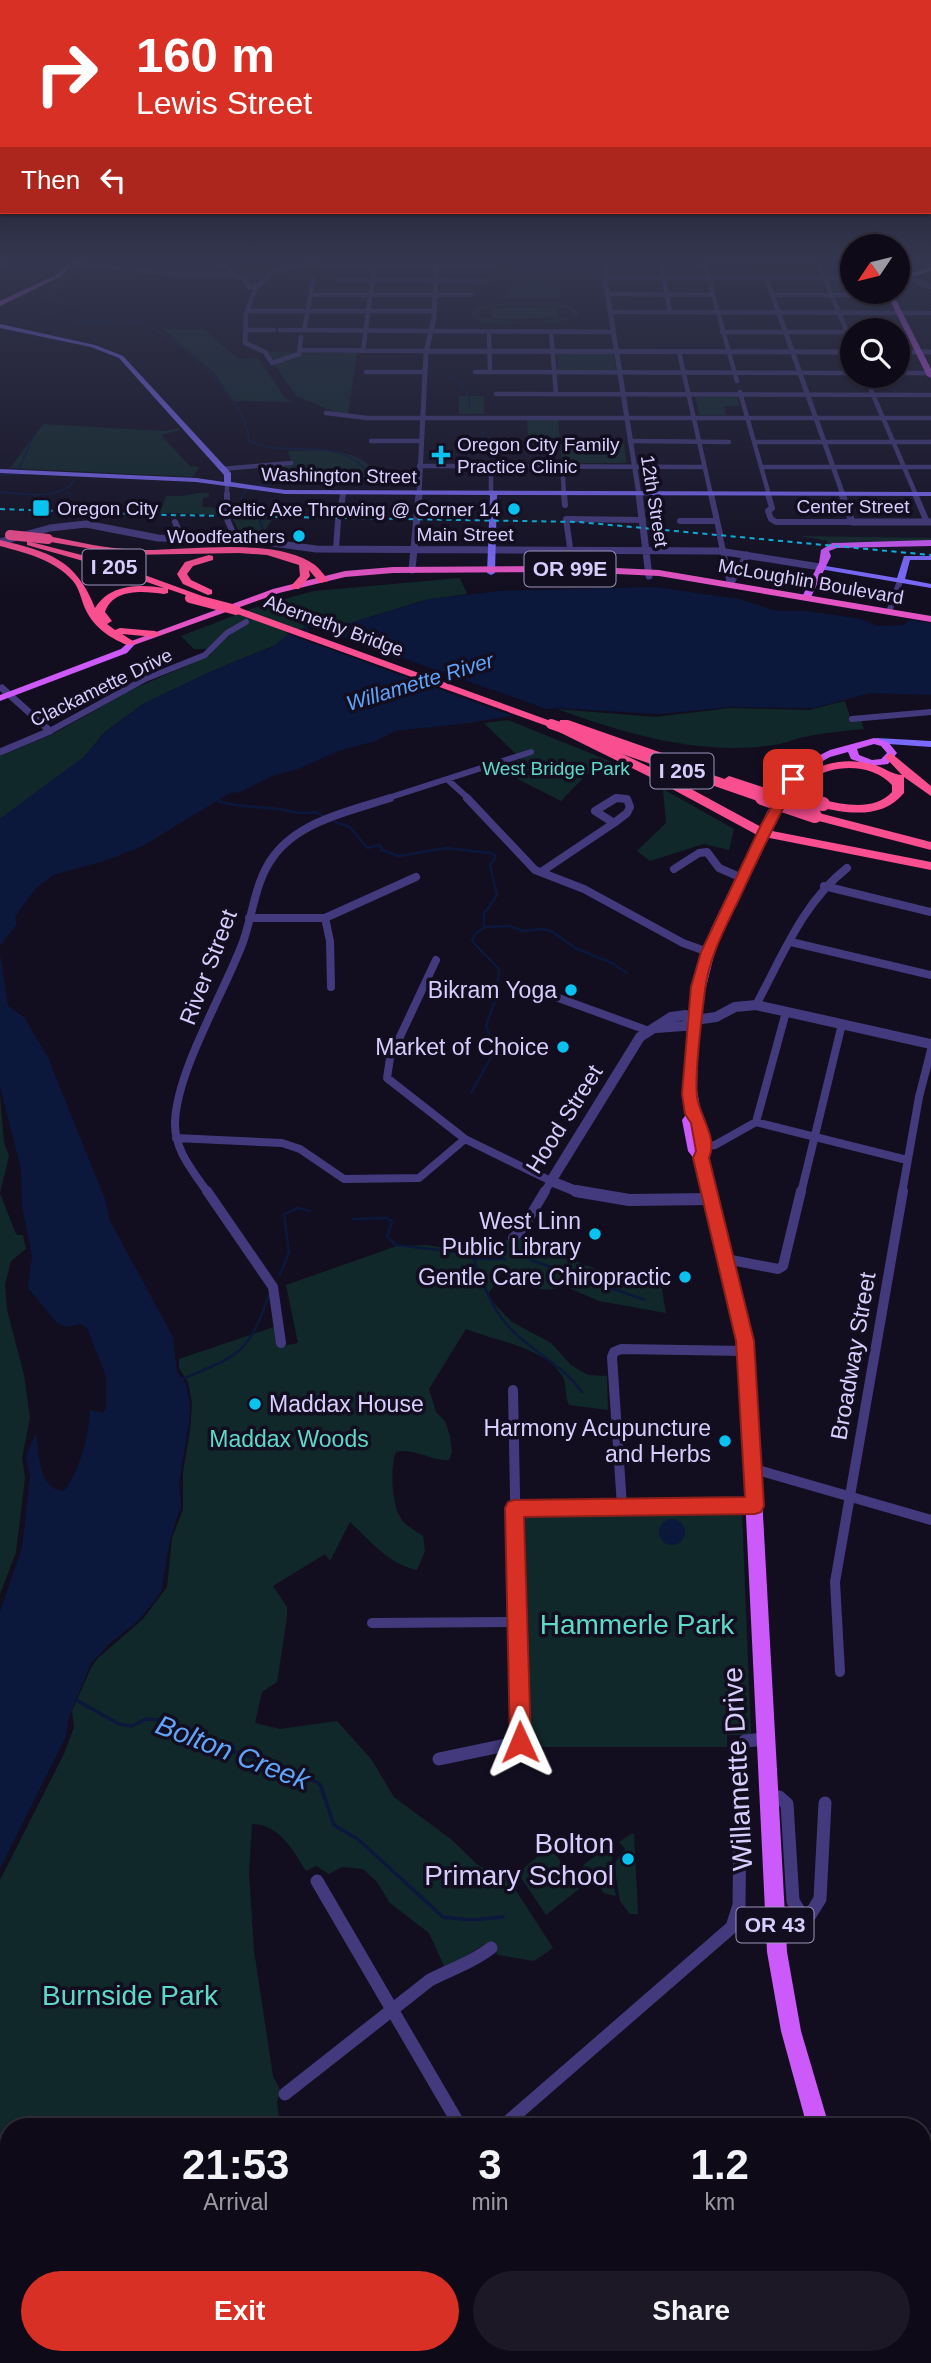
<!DOCTYPE html>
<style>
:root{--surface:#0e0a18;--page:#1c1825;--text:#f1f3f6;--muted:#9b9aa2;--line:#2e2b37;--accent:#d93025}
body{margin:0;font-family:Helvetica,sans-serif;background:var(--page);color:var(--text);height:100vh;display:flex;flex-direction:column;font-size:26px;white-space:nowrap}
*{box-sizing:border-box;margin:0}
p{font-size:23px;color:var(--muted)}
.icon{flex:none;width:38px;height:38px;fill:none;stroke:currentColor;stroke-width:2;stroke-linecap:round;stroke-linejoin:round}
.map{position:relative;flex:1;overflow:hidden}
.sheet{position:absolute;left:0px;top:2118px;width:931px;height:247px;display:flex;flex-direction:column;background:var(--surface);border-radius:28px 28px 0 0;box-shadow:0 2px 5px #0004,0 0 0 2px var(--line)}
.sheet>*{flex:none}
.banner{position:absolute;left:0px;top:0px;width:931px;height:214px;box-shadow:0 2px 5px #0004,0 0 0 2px var(--line);background:#d93025;color:#fff;overflow:hidden}
.needle{width:46px;rotate:235deg}
.buttons{position:absolute;left:840px;top:234px;display:grid;gap:14px}
.buttons a{display:grid;place-items:center;width:70px;height:70px;border-radius:50%;background:var(--surface);box-shadow:0 2px 5px #0004,0 0 0 2px var(--line);font-size:35px}
.pin{position:absolute;display:grid;place-items:center;width:60px;height:60px;color:#fff;margin:-30px;border-radius:14px;box-shadow:0 4px 10px #0006}
.me{position:absolute;width:77px;margin:-38px;rotate:359deg;stroke-linejoin:round;filter:drop-shadow(0 0 5px #0008)}
.turn{display:flex;align-items:center;gap:24px;height:147px;padding:0 21px;font-size:32px}
.turn .icon{width:91px;height:91px;stroke-width:2.5}
.turn b{display:block;font-size:49px;line-height:60px}
.then{display:flex;align-items:center;height:66px;padding:0 21px;background:#0003;gap:14px;font-size:26px}
.eta{display:flex;justify-content:space-evenly;align-items:center;height:119px;text-align:center}
.eta b{font-size:42px;font-weight:700;line-height:49px}
.action{display:flex;gap:14px;margin-top:auto;padding:14px 21px}
.action a{flex:1;height:80px;border-radius:42px;background:var(--accent);color:#fff;font-size:28px;font-weight:700;line-height:80px;text-align:center}
.action a+a{background:var(--page);color:var(--text)}
.map>svg:first-child{display:block}
.green{fill:#11282a;fill-rule:evenodd}
.water{fill:#0b183c}
.pier{fill:#120e20}
.lines{fill:none;stroke-linecap:round;stroke-linejoin:round}
.stream-far2{stroke:#0b183c;stroke-width:2}
.stream-far1{stroke:#0b183c;stroke-width:2.5}
.stream{stroke:#0b183c;stroke-width:3.5}
.minor-far4{stroke:#433a7d;stroke-width:4.5}
.minor-far3{stroke:#433a7d;stroke-width:6}
.minor-far2{stroke:#433a7d;stroke-width:8}
.minor-far1{stroke:#433a7d;stroke-width:10}
.minor{stroke:#433a7d;stroke-width:13}
.tertiary-far4{stroke:#433a7d;stroke-width:5}
.tertiary-far3{stroke:#433a7d;stroke-width:7}
.tertiary-far2{stroke:#433a7d;stroke-width:10}
.tertiary-far1{stroke:#433a7d;stroke-width:12}
.tertiary{stroke:#433a7d;stroke-width:16}
.secondary{fill:#7a69fa;fill-rule:evenodd}
.primary{fill:#cc59f9;fill-rule:evenodd}
.trunk{fill:#e254c4;fill-rule:evenodd}
.motorway{fill:#f94e90;fill-rule:evenodd}
.rail{stroke:#08c3ef;stroke-width:2;stroke-dasharray:5 4.5;stroke-linecap:butt}
.motorway-bridge-far1{stroke:#f94e90;stroke-width:10}
.motorway-bridge{stroke:#f94e90;stroke-width:14}
.route{fill:#d93025;stroke:#8d1f18;stroke-width:2}
.poi-dot{fill:#08c3ef;stroke:#120e20;stroke-width:2.5}
.labels{text-anchor:middle;stroke-width:7;stroke-linejoin:round;paint-order:stroke}
.far-poi-label{font-size:19px;fill:#d8cefd;stroke:#120e20;text-anchor:start}
.far-street-label{font-size:19px;fill:#d8cefd;stroke:#120e20}
.far-park-label{font-size:19px;fill:#5ddac7;stroke:#120e20}
.shield{fill:#120e20;stroke:#9d94bb;stroke-width:2}
.shield-label{font-size:21px;font-weight:bold;fill:#d8cefd}
.far-water-label{font-size:21px;font-style:italic;fill:#60a4fa;stroke:#120e20}
.street-label{font-size:23px;fill:#d8cefd;stroke:#120e20}
.poi-label{font-size:23px;fill:#d8cefd;stroke:#120e20;text-anchor:end}
.park-label{font-size:23px;fill:#5ddac7;stroke:#120e20}
.near-park-label{font-size:28px;fill:#5ddac7;stroke:#120e20}
.near-water-label{font-size:28px;font-style:italic;fill:#60a4fa;stroke:#120e20}
.near-street-label{font-size:28px;fill:#d8cefd;stroke:#120e20}
.near-poi-label{font-size:28px;fill:#d8cefd;stroke:#120e20;text-anchor:end}
</style>
<div class="map">
<svg width="931" height="2363" viewBox="0 0 931 2363">
<rect width="100%" height="100%" fill="#120e20"/>
<!-- green -->
<path class="green" d="M528 273 556 274 560 298 500 299Z
M552 304 570 306 578 311V315L560 322 484 323 471 314C480 299 534 304 552 304ZM556 306 570 309 573 315C560 323 486 325 476 314 486 301 539 306 556 306Z
M556 307 558 318 492 319 491 308Z
M163 329H204L238 359 258 358 285 398 293 402 234 401 213 372Z
M266 352 357 353 348 414 337 413 296 396Z
M557 353H613L616 371H558Z
M459 396H484V414H459Z
M695 397H737L740 406H724L726 415H700Z
M527 419H558L560 441H623L627 463H562L560 441H525L528 438Z
M43 424 165 431 179 428 180 430 161 435 190 466 199 467 193 477 10 468Z
M324 450C342 452 362 455 373 470L372 475 364 478H307L280 485 276 467 292 465 288 451Z
M198 493H209V497L203 498 202 507 224 508 223 515 160 513 166 496H182Z
M233 519 272 520 266 529 268 538 241 536Z
M799 536 931 538V541L838 542 826 545 828 541Z
M460 578 467 594 425 600 347 624 332 622 212 671 143 704 105 732 84 757 0 819V756L51 735 131 690 211 655 206 649H194L181 636 262 605 314 591Z
M845 701 851 720H861L864 729C843 731 821 733 800 738 791 740 783 744 774 745 700 756 626 734 557 709L655 717 730 708 809 710Z
M508 720 622 766V767L602 768 600 765 584 777 561 801 496 768 521 759 484 723Z
M663 789 734 829 729 850 704 844 650 861 637 851 666 823Z
M0 1095 4 1143 9 1156 0 1193 15 1232 17 1235H23L26 1249 11 1261 5 1284 7 1310 24 1375 30 1418 22 1458 25 1478 16 1552 0 1594Z
M521 1238C556 1240 558 1254 585 1265 607 1274 630 1278 654 1278L661 1284 666 1313 599 1301 564 1286C532 1298 529 1276 502 1272L487 1296 512 1322 551 1343 571 1365 588 1375 607 1376 608 1410 569 1405C564 1395 568 1384 561 1374 544 1348 494 1340 466 1329L429 1389 436 1412 445 1421 450 1436 452 1452 449 1460C431 1461 413 1447 396 1452 390 1466 392 1499 398 1513 402 1524 414 1530 423 1536L425 1551 417 1570C388 1564 371 1541 350 1522L330 1561 325 1554 273 1586 287 1607V1618L277 1682 262 1692 255 1723 280 1729 337 1721 371 1759 394 1797 452 1840 479 1866 506 1875 553 1948 534 1961 498 1955 489 1942 445 1968 429 1933 390 1903 377 1882 363 1869 342 1867 329 1874 316 1866 306 1871C294 1851 279 1824 252 1824L249 1873 254 1951 273 2076 280 2090 277 2102 280 2126H9V2356H69L67 2363H0V1880L64 1754 74 1727 72 1711 91 1668 97 1659 143 1619 167 1587 172 1538 183 1510V1472L190 1431 192 1403 188 1382 179 1368V1359L274 1327 278 1347 298 1343 286 1285 397 1246 427 1245 477 1253 500 1249 503 1241Z
M742 1513 751 1735H727V1747H532L525 1514Z
M631 1834H634L638 1914H630L620 1901 614 1864 625 1849 619 1842Z
M550 1846 579 1889 546 1915 518 1873Z
M607 1852 613 1853 610 1873 616 1896 604 1893 583 1865 598 1854Z
M153 2356H401L405 2363H157Z"/>
<!-- water -->
<path class="water" d="M655 587 739 599 776 611H807L861 619 877 626 904 625 909 620 931 623V695L870 693 814 708 730 707 659 714 556 708 469 723 395 731 376 741 341 750 298 769 272 776 240 792 230 793 141 847 104 861 53 875 35 889 15 917 17 924 0 946V819L84 757 105 733 143 704 212 671 274 646 287 635 332 622 347 624 430 599 500 591Z
M0 953 8 1006 25 1018 48 1058 105 1199 110 1221 173 1337 177 1372 186 1384 190 1404 189 1422 179 1483 181 1506 170 1540 161 1592 140 1619 108 1645 90 1665 68 1720 66 1736 0 1869V1612L22 1548 30 1476 26 1456 36 1433C39 1453 38 1490 64 1491 80 1470 89 1436 90 1410L103 1413 106 1409V1376L87 1328 81 1324 66 1327 57 1323 28 1288 32 1256 22 1206 21 1169 0 1087Z
M659 1532a13 13 0 1 1 26 0a13 13 0 1 1-26 0Z"/>
<!-- pier -->
<path class="pier" d="M312 626 516 698 555 712 518 718 285 633Z"/>
<g class="lines">
<!-- stream-far2 -->
<path class="stream-far2" d="M97 260C84 272 78 270 66 278 58 283 57 293 46 298L83 306 76 319 83 322C99 325 114 317 130 320 173 328 247 398 249 441 292 460 336 433 369 473L367 478 344 480 291 478 246 490 241 498 245 505 258 514 264 534
M13 324 74 305
M446 372 465 388 463 391 469 395 470 408
M484 431 483 437 491 446 493 463
M20 467 34 435
M0 475 24 474
M0 492C21 493 61 502 74 480
M66 492 71 495
M297 607 308 633"/>
<!-- stream-far1 -->
<path class="stream-far1" d="M218 801C238 808 258 806 278 809 294 811 299 815 316 812L323 816
M335 822 350 827 367 848 380 845 382 850 399 856 446 848 491 853 496 856 490 865 497 895 484 914V927L510 926 523 931 543 929 553 932 575 948 612 963 627 973
M471 1093 495 1050 486 1026 497 995 499 969 472 941 475 934 484 928
M353 1219 388 1218 392 1222 387 1236 396 1245 456 1252 474 1259H505
M474 1260C484 1287 494 1315 517 1335 539 1355 564 1367 582 1392
M531 1260 645 1300
M280 1275 289 1252 284 1215 297 1208 310 1211
M182 1379C239 1355 248 1355 269 1295
M76 1700 82 1703"/>
<!-- stream -->
<path class="stream" d="M78 1701 119 1724 132 1726 146 1719 160 1720 177 1732 197 1740 286 1768 320 1784 334 1825 359 1840 443 1917 472 1920 503 1917"/>
<!-- minor-far4 -->
<path class="minor-far4" d="M217 260 237 276
M660 260 670 312
M817 260 852 344
M923 260 931 263
M314 262 326 266H488L487 260
M0 264 12 261
M606 267 607 277
M906 276 931 287
M338 280 486 281
M256 287 246 314 245 343 265 352 272 363 299 354 301 337
M608 294 713 295
M310 295H471
M772 295H890
M247 311H434
M610 312 931 313
M245 330H274
M280 330 613 332
M304 330 314 277
M489 332 490 372
M551 332 556 394
M722 332H852
M898 332H908
M301 350 426 351
M363 351 375 260
M679 352 711 495
M366 372H425
M475 372 852 373
M898 373H931
M865 376 916 495
M737 381 704 262 817 261
M740 392 769 495
M496 394 931 395
M326 413 367 418H931
M371 441H421
M630 441 729 442
M754 442H931
M419 466 705 467
M491 466V493
M761 467H931
M222 469 291 463
M563 478 564 495
M227 483V495
M343 495V492"/>
<!-- minor-far3 -->
<path class="minor-far3" d="M227 494V519L236 540
M564 494 565 505
M711 494 720 534
M768 494 772 508 768 511 771 519 776 522H852
M915 494 927 522
M340 515 343 494
M680 521H717
M175 522 183 540
M720 537 730 584
M336 549 338 521
M573 569 566 519 643 520
M889 612 900 581
M852 719 931 712
M50 731 145 679 205 655 227 633 246 622
M448 780 469 799
M385 799 531 752
M614 799H627"/>
<!-- minor-far2 -->
<path class="minor-far2" d="M467 798 535 870 584 889 683 943 708 952
M616 798 627 799 630 807 627 813 614 823 595 811Z
M674 869 699 853 707 852 719 868 742 878
M541 872 614 823
M824 886 931 912
M249 918H325L416 877
M325 918 330 941 331 987
M791 942 931 975
M436 960 390 1058 387 1078 465 1139 551 1181 544 1193
M553 996 649 1031
M756 1005C782 957 803 902 847 868
M756 1122 786 1012
M176 1138 282 1143 300 1149 344 1179 419 1178 465 1139
M703 1147 715 1145 756 1122 907 1160
M208 1193C193 1171 174 1150 175 1122 177 1070 224 993 243 942 253 914 255 881 273 857 299 821 350 811 390 798
M801 1193 842 1024
M902 1193 919 1097 931 1050"/>
<!-- minor-far1 -->
<path class="minor-far1" d="M207 1191 273 1287 281 1343
M513 1238 523 1228 545 1191
M726 1259 778 1269 783 1266 801 1191
M513 1390 519 1703
M754 1469 931 1520
M622 1506 612 1357 614 1352 621 1349 746 1351
M514 1509 754 1506
M372 1623 518 1622
M840 1672 835 1582 903 1191"/>
<!-- minor -->
<path class="minor" d="M439 1759 520 1742 519 1701
M769 1796 779 1797 787 1804 793 1901 801 1914 810 1915 820 1899 825 1803
M317 1881 460 2126
M285 2094 430 1980C451 1969 472 1963 491 1948
M503 2126 732 1927 739 1905 741 1752 745 1741 765 1739
M593 2356 597 2363
M504 2363 512 2356"/>
<!-- tertiary-far4 -->
<path class="tertiary-far4" d="M73 263 184 275H230L245 279 248 287H256L273 272 323 260
M898 273 906 276
M766 277 843 495
M426 351 852 352
M898 352H931
M419 495 426 353 434 318 436 260
M639 495 605 278H852"/>
<!-- tertiary-far3 -->
<path class="tertiary-far3" d="M639 494 649 576
M842 494 852 522H931
M0 542 50 528 86 524 158 538 251 540 316 549 719 551 820 567
M412 570 419 494
M730 584 747 555
M0 752 50 731 2 688"/>
<!-- tertiary-far2 -->
<path class="tertiary-far2" d="M656 1028 684 1026 695 1020 716 1017 735 1007 756 1005 931 1044
M581 1193 551 1181 640 1037 671 1017 686 1015 695 1020"/>
<!-- tertiary-far1 -->
<path class="tertiary-far1" d="M576 1191 629 1200 712 1199"/>
<!-- tertiary -->
<path class="tertiary" d="M785 2363 792 2356"/>
<!-- secondary -->
<path class="secondary" d="M0 324 95 345 123 356 231 473V482L285 490 931 492V496L497 495 495 573 491 575 487 573 490 496 489 495 285 494 196 482 0 473V469L196 478 224 482V475L119 358 91 347 0 328Z
M904 556H931V560H910L905 579 931 584V588L820 569 816 567 820 565 897 578Z
M877 738 931 741V747L874 743V739Z"/>
<!-- primary -->
<path class="primary" d="M72 260H79L60 277 0 306V301L56 275Z
M931 267V271L898 281V277Z
M886 292H892L931 369V378L927 376Z
M931 540V546L837 548 829 551 831 556 810 599 802 597 819 563 821 550 832 543Z
M131 640 136 643 127 653 0 701V695L121 649Z
M874 738 888 742 897 753 888 764 871 766 851 759 848 752 830 757 814 766 791 788 717 943 705 991 698 1041 697 1090 700 1108 705 1120 703 1124 697 1125 702 1149 708 1158 749 1318 754 1351 787 1952 801 2031 829 2126H807L781 2031 767 1952 738 1351 733 1318 695 1160 688 1151 682 1120 688 1112 684 1090V1067L688 1015 696 972 711 929 767 812 788 778 806 762 830 750ZM874 744 881 746 887 753 881 759 872 760 859 755 857 749Z
M871 2356H895L898 2363H874Z"/>
<!-- trunk -->
<path class="trunk" d="M573 566 659 570 931 616V622L659 576 573 572 393 573 345 577 279 593 134 645 126 643 273 589 345 571 393 567Z"/>
<!-- motorway -->
<path class="motorway" d="M48 536C78 542 108 549 139 550 186 551 276 536 315 565 320 569 325 576 329 581L320 583 309 570 310 576 299 589H291L290 587 300 576 299 565 267 555 239 553 127 555 45 541 43 539Z
M0 540C49 552 76 559 95 608 110 584 139 584 164 588L101 566 27 545V541L109 562 202 596 197 599 168 589V593L164 594C144 591 113 588 105 612L112 621 107 624 115 630 120 628 155 631 160 634 155 637 122 634 136 643 127 645C108 637 92 626 84 606 81 598 79 588 73 581 55 560 26 553 0 546Z
M209 555 213 556V560L193 566 187 574 191 580 212 590V594L208 595 183 584 177 574 185 562Z
M232 608H240L559 724 560 720H568L685 761V767H677L564 726 656 770 767 830 931 862V870L759 836 648 776 547 726 232 612Z
M891 753 931 786V796L904 777V793C883 819 848 814 819 807V801L823 800C846 805 874 811 892 792V785C873 764 835 763 812 779 800 787 791 800 780 810L776 811 770 807C796 775 828 753 871 764 882 766 892 775 902 775L885 757Z
M729 776 772 790 774 793 768 797 725 783 723 780Z
M815 812 931 842V850L811 819 809 816Z"/>
<!-- rail -->
<path class="rail" d="M0 509 168 515 579 522 931 555"/>
<!-- motorway-bridge-far1 -->
<path class="motorway-bridge-far1" d="M10 535 48 539
M190 598 236 610
M551 724 767 799
M781 796 798 799"/>
<!-- motorway-bridge -->
<path class="motorway-bridge" d="M762 798 815 816
M789 798 823 804"/>
</g>
<!-- sky -->
<linearGradient id="sky" x2="0" y2="1"><stop stop-color="#0a0812"/><stop offset="0.44" stop-color="#33364e"/><stop offset="1" stop-color="#33364e" stop-opacity="0"/></linearGradient>
<rect width="931" height="591" fill="url(#sky)"/>
<!-- route -->
<path class="route" d="M793 775 799 779C777 818 758 858 739 899 725 928 709 957 705 990 702 1016 694 1072 697 1097 700 1117 718 1138 709 1158L754 1341 764 1506 761 1512 755 1514 524 1517 531 1742 528 1749 520 1753 513 1749 510 1742 505 1508 508 1502 514 1500 745 1497 736 1341 693 1158 696 1151 691 1123 685 1114 682 1094 691 987 701 952 761 825 787 779Z"/>
<!-- markers -->
<g class="poi-dot">
<path d="M437.5 444.5h7v7h7v7h-7v7h-7v-7h-7v-7h7z"/>
<rect x="32" y="499" width="18" height="18" rx="3.5"/>
<circle cx="514" cy="509" r="7"/>
<circle cx="299" cy="536" r="7"/>
<circle cx="571" cy="990" r="7"/>
<circle cx="563" cy="1047" r="7"/>
<circle cx="595" cy="1234" r="7"/>
<circle cx="685" cy="1277" r="7"/>
<circle cx="255" cy="1404" r="7"/>
<circle cx="725" cy="1441" r="7"/>
<circle cx="628" cy="1859" r="7"/>
</g>
<g class="labels">
<!-- far-poi labels -->
<g class="far-poi-label">
<text x="457" y="451">Oregon City Family<tspan x="457" dy="22">Practice Clinic</tspan></text>
<text x="57" y="515">Oregon City</text>
<text x="500" y="516" text-anchor="end">Celtic Axe Throwing @ Corner 14</text>
<text x="285" y="543" text-anchor="end">Woodfeathers</text>
</g>
<!-- far-street labels -->
<g class="far-street-label">
<text transform="translate(339 475) rotate(1)" y="7">Washington Street</text>
<text transform="translate(655 501) rotate(81)" y="7">12th Street</text>
<text x="853" y="513">Center Street</text>
<text x="465" y="541">Main Street</text>
<text transform="translate(811 581) rotate(10)" y="7">McLoughlin Boulevard</text>
<text transform="translate(334 625) rotate(20)" y="7">Abernethy Bridge</text>
<text transform="translate(101 687) rotate(-26)" y="7">Clackamette Drive</text>
</g>
<!-- far-park labels -->
<g class="far-park-label">
<text x="556" y="775">West Bridge Park</text>
</g>
<!-- shield labels -->
<g class="shield">
<rect x="82.5" y="549.5" width="63" height="35" rx="5"/>
<rect x="524.5" y="551.5" width="91" height="35" rx="5"/>
<rect x="650.5" y="753.5" width="63" height="35" rx="5"/>
<rect x="736.5" y="1907.5" width="77" height="35" rx="5"/>
</g>
<g class="shield-label">
<text x="114" y="574">I 205</text>
<text x="570" y="576">OR 99E</text>
<text x="682" y="778">I 205</text>
<text x="775" y="1932">OR 43</text>
</g>
<!-- far-water labels -->
<g class="far-water-label">
<text transform="translate(420 682) rotate(-17)" y="7">Willamette River</text>
</g>
<!-- street labels -->
<g class="street-label">
<text transform="translate(208 967) rotate(-69)" y="8">River Street</text>
<text transform="translate(564 1119) rotate(-58)" y="8">Hood Street</text>
<text transform="translate(853 1356) rotate(-80)" y="8">Broadway Street</text>
</g>
<!-- poi labels -->
<g class="poi-label">
<text x="557" y="998">Bikram Yoga</text>
<text x="549" y="1055">Market of Choice</text>
<text x="581" y="1229">West Linn<tspan x="581" dy="26">Public Library</tspan></text>
<text x="671" y="1285">Gentle Care Chiropractic</text>
<text x="269" y="1412" text-anchor="start">Maddax House</text>
<text x="711" y="1436">Harmony Acupuncture<tspan x="711" dy="26">and Herbs</tspan></text>
</g>
<!-- park labels -->
<g class="park-label">
<text x="289" y="1447">Maddax Woods</text>
</g>
<!-- near-park labels -->
<g class="near-park-label">
<text x="637" y="1634">Hammerle Park</text>
<text x="130" y="2005">Burnside Park</text>
</g>
<!-- near-water labels -->
<g class="near-water-label">
<text transform="translate(233 1752) rotate(21)" y="10">Bolton Creek</text>
</g>
<!-- near-street labels -->
<g class="near-street-label">
<text transform="translate(737 1769) rotate(-93)" y="10">Willamette Drive</text>
</g>
<!-- near-poi labels -->
<g class="near-poi-label">
<text x="614" y="1853">Bolton<tspan x="614" dy="32">Primary School</tspan></text>
</g>
</g>
</svg>
<div class="buttons">
<a><svg class="needle" viewBox="-14 -14 28 28"><path d="M0-13l5 13h-10z" fill="#e53935"/><path d="M0 13l5-13h-10z" fill="#9b9aa2"/></svg></a>
<a><svg class="icon" aria-label="search" viewBox="0 0 24 24"><circle cx="10" cy="10" r="6"/><path d="M15 15l6 6"/></svg></a>
</div>
<div class="pin" style="left:793px;top:779px;background:#d93025"><svg class="icon" aria-label="arrive" viewBox="0 0 24 24"><path d="M6 21V4h12l-3 4 3 4H6"/></svg></div>
<svg class="me" style="left:520px;top:1742px" viewBox="-20 -20 40 40"><path d="M0-17L14 15 0 8-14 15z" fill="#d93025" stroke="#fff" stroke-width="4"/></svg>
<div class="banner">
<div class="turn"><svg class="icon" aria-label="right" viewBox="0 0 24 24"><path d="M7 20v-9h11M14 6l5 5-5 5"/></svg><div><b>160 m</b>Lewis Street</div></div>
<div class="then">Then<svg class="icon" aria-label="left" viewBox="0 0 24 24"><path d="M17 20v-9H6M10 6l-5 5 5 5"/></svg></div>
</div>
<section class="sheet">
<div class="eta">
<div><b>21:53</b><p>Arrival</p></div>
<div><b>3</b><p>min</p></div>
<div><b>1.2</b><p>km</p></div>
</div>
<div class="action"><a>Exit</a><a>Share</a></div>
</section>
</div>
